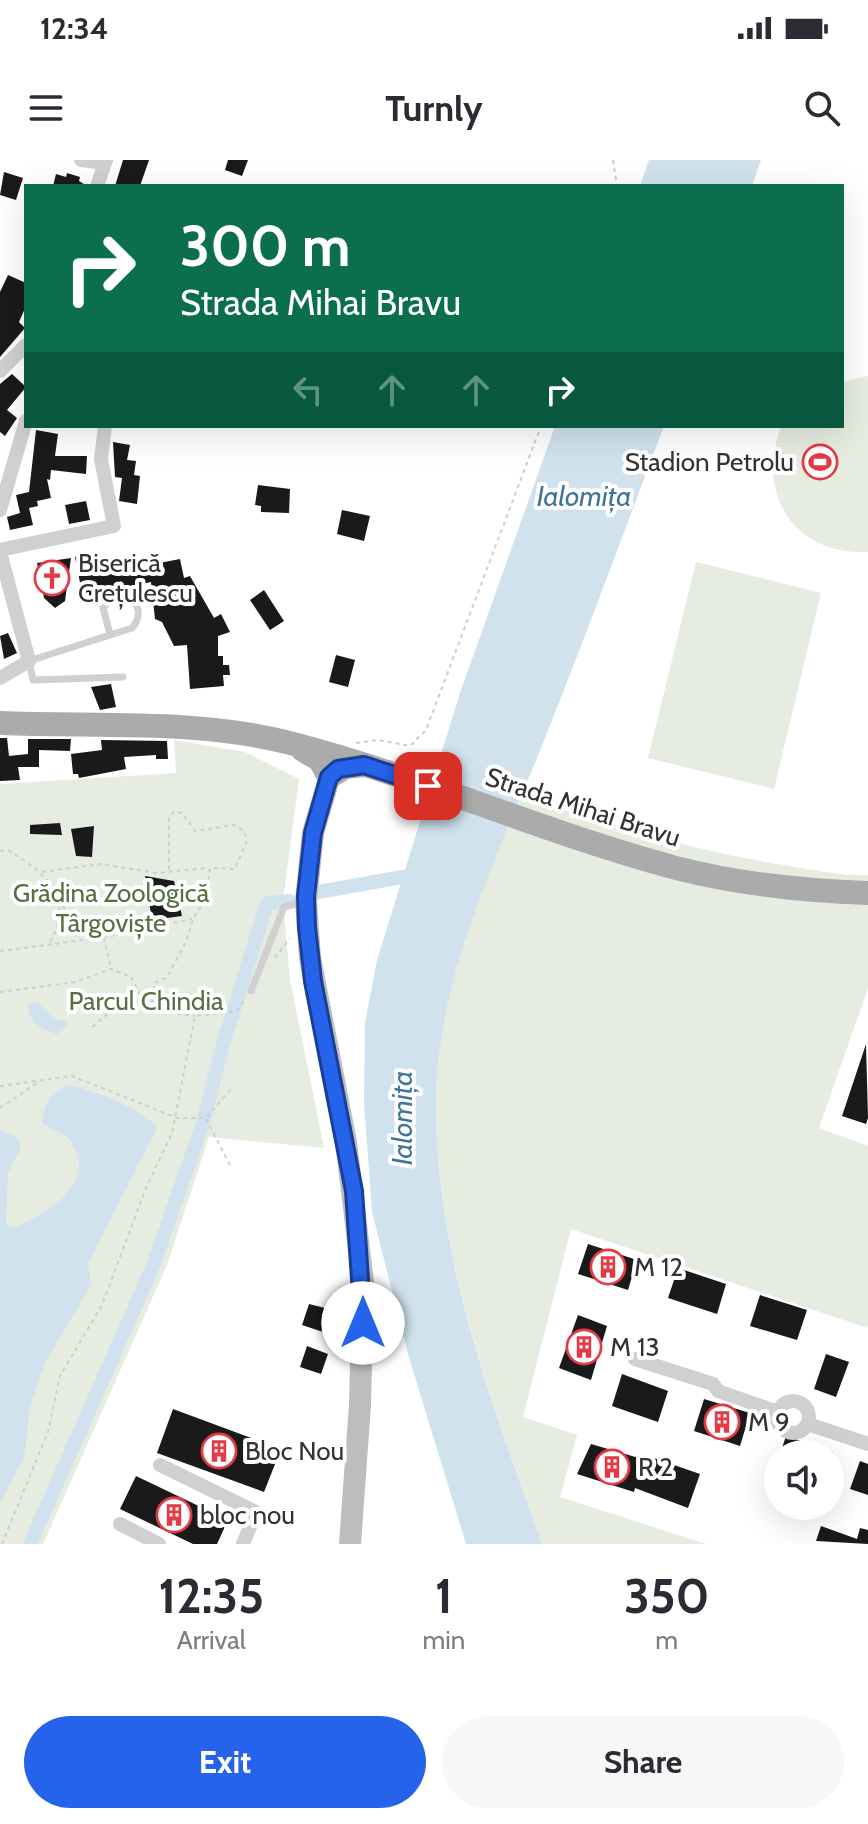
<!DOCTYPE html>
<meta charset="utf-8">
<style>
:root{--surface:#fff;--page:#f7f7f7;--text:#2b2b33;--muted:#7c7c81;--accent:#2563eb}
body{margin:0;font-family:Cabin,sans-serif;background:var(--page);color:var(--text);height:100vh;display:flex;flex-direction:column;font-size:30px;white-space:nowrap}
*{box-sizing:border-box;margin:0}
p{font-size:26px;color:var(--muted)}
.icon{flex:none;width:44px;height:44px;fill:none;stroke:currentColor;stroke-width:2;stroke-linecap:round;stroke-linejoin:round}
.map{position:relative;height:1384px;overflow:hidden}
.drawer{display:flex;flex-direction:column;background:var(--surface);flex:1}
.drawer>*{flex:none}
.guide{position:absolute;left:24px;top:24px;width:820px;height:244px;border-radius:0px;box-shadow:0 8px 32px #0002;background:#0b6e4f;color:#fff;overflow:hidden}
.controls{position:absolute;left:764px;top:1280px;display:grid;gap:16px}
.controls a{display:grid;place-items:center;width:80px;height:80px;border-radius:50%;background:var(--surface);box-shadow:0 8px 32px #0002;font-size:40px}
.pin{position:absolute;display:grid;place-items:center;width:68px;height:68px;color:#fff;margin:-34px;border-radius:16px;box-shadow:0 4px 12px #0006}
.me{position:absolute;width:88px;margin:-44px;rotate:0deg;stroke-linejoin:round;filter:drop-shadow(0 0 6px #0008)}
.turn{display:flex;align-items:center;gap:28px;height:168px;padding:0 24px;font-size:36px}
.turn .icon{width:104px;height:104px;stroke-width:2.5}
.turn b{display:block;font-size:56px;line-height:68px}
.lanes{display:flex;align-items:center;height:76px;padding:0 24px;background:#0003;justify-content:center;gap:40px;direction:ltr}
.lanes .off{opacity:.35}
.eta{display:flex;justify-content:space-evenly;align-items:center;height:136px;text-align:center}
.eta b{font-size:48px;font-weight:800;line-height:56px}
.action{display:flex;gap:16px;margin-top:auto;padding:16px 24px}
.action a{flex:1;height:92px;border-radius:48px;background:var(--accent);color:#fff;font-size:32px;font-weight:800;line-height:92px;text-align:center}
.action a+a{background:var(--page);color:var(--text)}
.status{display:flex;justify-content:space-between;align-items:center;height:56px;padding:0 40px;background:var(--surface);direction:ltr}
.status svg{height:22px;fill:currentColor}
header{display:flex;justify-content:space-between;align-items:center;height:104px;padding:0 24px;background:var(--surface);font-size:36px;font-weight:800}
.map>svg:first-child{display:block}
.green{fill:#e6ecdf}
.water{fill:#cfe2ee}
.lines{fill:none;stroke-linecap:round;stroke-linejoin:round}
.canal{stroke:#cfe2ee;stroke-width:14}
.building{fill:#1a1a1a}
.path{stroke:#cdcdcd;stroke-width:2;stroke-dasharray:4 4;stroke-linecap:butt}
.service{stroke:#d0d0d0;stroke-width:7}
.minor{stroke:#d0d0d0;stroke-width:14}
.secondary{stroke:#bdbdbd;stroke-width:22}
.primary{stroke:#ababab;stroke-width:24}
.route-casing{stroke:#184099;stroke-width:20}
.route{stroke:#2563eb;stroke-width:14}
.labels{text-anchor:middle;stroke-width:8;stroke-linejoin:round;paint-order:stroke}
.poi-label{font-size:26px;fill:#333;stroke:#fff;text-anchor:start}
.street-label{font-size:26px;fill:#333;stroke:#fff}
.park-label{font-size:26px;fill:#56703f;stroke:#fff}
.water-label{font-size:28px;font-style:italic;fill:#3f7597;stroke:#fff}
</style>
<div class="status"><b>12:34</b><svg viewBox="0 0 49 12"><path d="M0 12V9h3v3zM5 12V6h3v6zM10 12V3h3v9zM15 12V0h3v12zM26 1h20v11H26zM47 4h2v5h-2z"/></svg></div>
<header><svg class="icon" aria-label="menu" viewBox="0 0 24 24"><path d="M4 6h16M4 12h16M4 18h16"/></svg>Turnly<svg class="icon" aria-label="search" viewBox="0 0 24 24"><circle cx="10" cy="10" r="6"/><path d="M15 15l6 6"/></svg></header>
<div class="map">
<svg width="868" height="1384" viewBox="0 0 868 1384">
<rect width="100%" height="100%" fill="#fff"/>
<!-- green -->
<path class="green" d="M868 216V392C793 395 756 334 781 266H842V222Z
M696 402 821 433 774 629 648 598Z
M174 580 245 592 299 619 283 741 290 820 324 988 209 977 167 1105 43 1384H0V624L176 613Z
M522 636C609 665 698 692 789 706 815 710 841 716 868 715V828L819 968 868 986V1168L571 1069 523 1257 577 1275 560 1337 706 1384H542C482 1212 408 1027 447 841 462 770 494 702 522 636Z"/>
<!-- water -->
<path class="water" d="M649 0H761L752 26H640Z
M555 266H664C624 372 585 478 543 583 497 699 436 817 436 945 436 1099 492 1242 542 1384H466L408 1194 372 1052 364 942 365 863 377 800 460 533Z
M28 843H39L57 860 65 861 67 867 57 874C40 869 28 862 28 843Z
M68 925C90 928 145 950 157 968L88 1104 91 1125 44 1205 30 1247 24 1298 0 1343V971L19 978 20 989 8 1013 6 1065 13 1068C46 1054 102 1021 69 979 62 972 50 969 42 963 44 942 49 936 68 925Z"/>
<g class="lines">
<!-- canal -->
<path class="canal" d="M313 733 419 714
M30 1384 153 1106 203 963 223 884 267 743 290 741"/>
</g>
<!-- building -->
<path class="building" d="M123 0H149L140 26H115Z
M228 0H248L242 16 225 10Z
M4 12 23 18 16 40 0 35Z
M67 13 80 17 79 21 87 26H53L56 14 66 17Z
M8 115 26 123V146L19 162 25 168 0 197V132Z
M12 214 26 227 7 250 17 258 5 276 0 272V224Z
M36 270 58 274 55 296H87L86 314 51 310 50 320 47 319 51 338 37 341 38 346 29 348 33 365 10 370 7 357 20 353 16 335 29 332Z
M113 282 130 285 127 300 136 301 134 315 140 316 137 344 119 341 122 318 115 317Z
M258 325 290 329 289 353 261 352V346L255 345Z
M86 341 90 360 69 364 65 345Z
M342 350 370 356 364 381 337 374Z
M98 393 102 414 180 399 184 418 190 416 214 458 221 454 230 472 218 476V496H223V505H229L230 515H223L224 526 190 529 187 485 174 486 162 462 155 459 151 422 89 436V432L82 433 75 397Z
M71 398 65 441 55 448 44 438 37 403Z
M264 430 284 461 270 470 250 440Z
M8 473 17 493 4 499 0 476Z
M336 495 355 500 348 527 329 522Z
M111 524 116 547 100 550 91 527Z
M0 578H7L9 596 28 594V579H71L70 591 39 590V607H18L20 620 0 621Z
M101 580 167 581 168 599H156V595L124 597 126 609 79 618 78 614H73L71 594 102 590Z
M60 663 62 675 30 674V665Z
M94 666 92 697 76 696 71 669Z
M145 716 174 721 182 756 152 760Z
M866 884 868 958 866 964 842 956Z
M588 1084 637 1100 628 1130 578 1114Z
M678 1108 726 1124 717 1154 668 1138Z
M760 1135 807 1150 797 1180 750 1166Z
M309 1144 333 1150 326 1173 302 1165Z
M578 1155 607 1166 591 1220 559 1208Z
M307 1186 328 1194 321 1214 300 1207Z
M826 1194 849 1202 836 1237 814 1229Z
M622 1214 668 1231 658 1262 612 1246Z
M704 1239 750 1253 740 1286 694 1271Z
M173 1249 281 1289 264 1332 157 1293Z
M786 1276 833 1292V1294H780Z
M591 1284 649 1301 651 1297 700 1314 688 1348 635 1328 634 1332 577 1314Z
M860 1301 868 1304V1335L850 1329Z
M136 1316 228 1360 217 1384H193L120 1349Z
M821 1366 857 1379 860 1368 868 1370V1384L816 1381Z"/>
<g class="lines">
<!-- path -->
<path class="path" d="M613 0 617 26
M356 583 378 580 410 586 426 570 541 266
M0 691 8 690C46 714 76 736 49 784
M42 712 101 704 156 713 208 708
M62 747 101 765 111 809
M0 791 106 777 192 759
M275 798 290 778
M0 832 75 822 111 809 131 817 143 840 112 850 90 869
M143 840 156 841 154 823 167 817 186 782 193 759 206 739 210 708 235 709 247 680 244 671 234 665 195 671 182 653 174 651 169 658V713
M157 842 171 853 195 856
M0 926 72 916 177 958H206
M0 948 37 923
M207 957 232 928
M206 959 230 1005
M2 1384 48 1272 60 1216 102 1145 146 1028 172 973 195 856 237 851 245 839"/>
<!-- service -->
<path class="service" d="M110 474 103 448 113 437 128 436C140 445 142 456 132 468L29 501 33 520 123 517
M251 831 284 747 304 742"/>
<!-- minor -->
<path class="minor" d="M81 0 105 3
M97 26 106 0
M0 211 26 185
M0 350 26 261
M0 390 114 366 101 299 105 266
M0 392 29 501 0 518
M635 1199 713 1224 718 1231 778 1252
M777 1257a16 16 0 1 1 32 0a16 16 0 1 1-32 0Z
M808 1264 868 1284
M160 1305 256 1352 243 1384
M120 1364 159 1384"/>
<!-- secondary -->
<path class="secondary" d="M334 602 313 673 306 741 310 798 346 982 363 1122 360 1245 350 1384"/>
<!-- primary -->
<path class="primary" d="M0 563C95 567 197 559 290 583 421 617 545 673 676 708 739 724 804 731 868 733
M303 590 320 600 329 617 345 607 364 605"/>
</g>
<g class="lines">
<!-- route casing -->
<g class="route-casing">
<path id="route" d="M363 1163 354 1031 313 821 307 767 306 736 313 673 329 617 338 609 364 605 428 626"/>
</g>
<!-- route -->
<use href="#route" class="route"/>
</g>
<!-- icons -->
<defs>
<g id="stadium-ring" transform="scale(1.8)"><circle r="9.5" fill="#fff" stroke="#e63946" stroke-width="1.5"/><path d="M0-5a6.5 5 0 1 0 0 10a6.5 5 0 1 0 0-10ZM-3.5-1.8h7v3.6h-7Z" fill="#e63946"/></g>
<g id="church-ring" transform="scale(1.8)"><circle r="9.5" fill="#fff" stroke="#e63946" stroke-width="1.5"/><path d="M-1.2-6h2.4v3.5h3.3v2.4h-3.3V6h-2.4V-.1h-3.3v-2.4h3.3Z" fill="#e63946"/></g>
<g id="building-ring" transform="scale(1.8)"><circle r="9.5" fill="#fff" stroke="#e63946" stroke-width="1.5"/><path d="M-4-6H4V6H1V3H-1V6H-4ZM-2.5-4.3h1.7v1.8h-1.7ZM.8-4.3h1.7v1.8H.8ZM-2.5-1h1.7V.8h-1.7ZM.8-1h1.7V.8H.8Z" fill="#e63946"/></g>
</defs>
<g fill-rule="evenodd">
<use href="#stadium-ring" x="820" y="302"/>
<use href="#church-ring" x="52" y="418"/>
<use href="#building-ring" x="608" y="1107"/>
<use href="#building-ring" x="584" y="1187"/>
<use href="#building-ring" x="722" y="1262"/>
<use href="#building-ring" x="219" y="1291"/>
<use href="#building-ring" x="612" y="1307"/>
<use href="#building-ring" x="174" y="1355"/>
</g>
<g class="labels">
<!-- poi labels -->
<g class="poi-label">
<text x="794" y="311" text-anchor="end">Stadion Petrolu</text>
<text x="78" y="412">Biserică<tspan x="78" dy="30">Crețulescu</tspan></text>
<text x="634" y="1116">M 12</text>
<text x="610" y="1196">M 13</text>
<text x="748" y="1271">M 9</text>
<text x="245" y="1300">Bloc Nou</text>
<text x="638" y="1316">R 2</text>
<text x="200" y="1364">bloc nou</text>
</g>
<!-- street labels -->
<g class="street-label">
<text transform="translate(583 647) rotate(18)" y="9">Strada Mihai Bravu</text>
</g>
<!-- park labels -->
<g class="park-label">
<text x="111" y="742">Grădina Zoologică<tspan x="111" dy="30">Târgoviște</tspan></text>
<text x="146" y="850">Parcul Chindia</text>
</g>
<!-- water labels -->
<g class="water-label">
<text x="584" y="346">Ialomița</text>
<text transform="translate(402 958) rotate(-90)" y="10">Ialomița</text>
</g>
</g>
</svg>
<div class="controls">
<a><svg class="icon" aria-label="sound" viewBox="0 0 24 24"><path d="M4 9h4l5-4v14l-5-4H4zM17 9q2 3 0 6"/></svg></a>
</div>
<div class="pin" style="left:428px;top:626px;background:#d93025"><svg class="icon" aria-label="arrive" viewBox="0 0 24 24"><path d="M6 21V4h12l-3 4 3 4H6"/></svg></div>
<svg class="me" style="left:363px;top:1163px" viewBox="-20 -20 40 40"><circle r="19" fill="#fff"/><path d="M0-13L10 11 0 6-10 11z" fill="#2563eb"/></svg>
<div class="guide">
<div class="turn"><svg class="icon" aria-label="right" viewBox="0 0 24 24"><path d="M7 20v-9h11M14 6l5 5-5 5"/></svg><div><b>300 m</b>Strada Mihai Bravu</div></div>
<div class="lanes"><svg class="icon off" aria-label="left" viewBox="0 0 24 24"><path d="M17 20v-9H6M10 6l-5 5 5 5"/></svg><svg class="icon off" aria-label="ahead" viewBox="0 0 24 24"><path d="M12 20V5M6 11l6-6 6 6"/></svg><svg class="icon off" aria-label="ahead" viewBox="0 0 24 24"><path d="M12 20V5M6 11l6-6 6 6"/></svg><svg class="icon" aria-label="right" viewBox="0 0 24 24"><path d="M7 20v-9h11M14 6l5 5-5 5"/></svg></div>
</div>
</div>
<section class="drawer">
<div class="eta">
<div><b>12:35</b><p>Arrival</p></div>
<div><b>1</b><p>min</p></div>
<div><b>350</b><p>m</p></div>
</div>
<div class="action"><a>Exit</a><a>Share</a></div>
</section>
